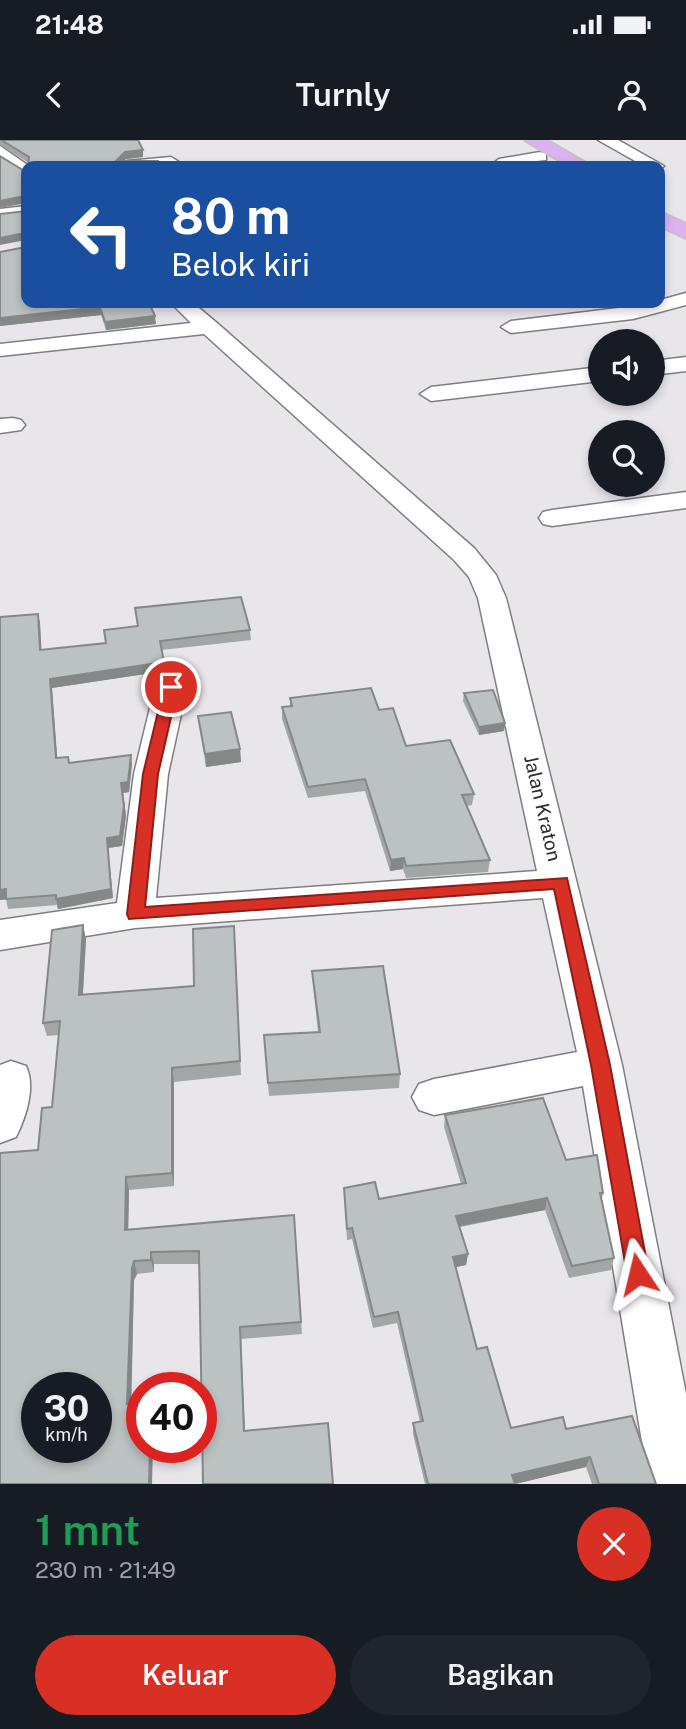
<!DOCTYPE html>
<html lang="id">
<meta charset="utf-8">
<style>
:root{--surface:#171b24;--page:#20242c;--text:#f1f3f6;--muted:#9ea1a6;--accent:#d93025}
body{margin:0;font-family:"Public Sans",sans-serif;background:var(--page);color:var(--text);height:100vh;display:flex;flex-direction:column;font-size:26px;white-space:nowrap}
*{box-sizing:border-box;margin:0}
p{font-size:23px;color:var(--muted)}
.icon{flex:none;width:38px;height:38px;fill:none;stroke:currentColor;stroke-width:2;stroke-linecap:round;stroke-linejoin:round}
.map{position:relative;height:1344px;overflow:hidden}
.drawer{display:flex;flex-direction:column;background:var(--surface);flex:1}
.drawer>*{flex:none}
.banner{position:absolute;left:21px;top:21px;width:644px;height:147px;border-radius:14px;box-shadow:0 4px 10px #0003;background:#1a4fa0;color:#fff;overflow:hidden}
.fabs{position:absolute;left:588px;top:189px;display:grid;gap:14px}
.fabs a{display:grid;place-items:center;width:77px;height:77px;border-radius:50%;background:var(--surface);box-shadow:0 4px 10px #0003;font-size:35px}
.speed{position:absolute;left:21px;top:1232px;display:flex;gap:14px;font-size:35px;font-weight:700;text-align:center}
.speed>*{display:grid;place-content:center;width:91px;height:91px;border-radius:50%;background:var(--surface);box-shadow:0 4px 10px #0003;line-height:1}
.speed small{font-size:18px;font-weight:400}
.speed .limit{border:10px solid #d22;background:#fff;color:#111}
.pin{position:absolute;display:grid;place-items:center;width:60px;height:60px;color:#fff;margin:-30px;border:4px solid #fff;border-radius:50%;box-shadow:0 2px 7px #0007}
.me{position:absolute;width:77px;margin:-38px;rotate:350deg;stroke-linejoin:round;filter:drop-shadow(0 0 5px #0008)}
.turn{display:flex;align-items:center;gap:24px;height:147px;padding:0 35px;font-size:32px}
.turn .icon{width:91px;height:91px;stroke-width:2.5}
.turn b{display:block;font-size:49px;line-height:60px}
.round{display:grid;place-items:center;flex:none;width:74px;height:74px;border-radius:37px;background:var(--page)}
.overview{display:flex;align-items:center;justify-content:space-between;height:119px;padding:0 35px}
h1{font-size:42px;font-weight:600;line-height:52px;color:#1e9e55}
.button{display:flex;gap:14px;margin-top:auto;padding:14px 35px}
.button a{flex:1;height:80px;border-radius:42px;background:var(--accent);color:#fff;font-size:28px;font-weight:600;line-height:80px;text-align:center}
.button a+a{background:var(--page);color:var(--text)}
.status{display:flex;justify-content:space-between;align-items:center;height:49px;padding:0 35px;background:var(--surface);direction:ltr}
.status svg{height:19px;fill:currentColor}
header{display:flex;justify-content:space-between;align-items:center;height:91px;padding:0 35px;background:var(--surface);font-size:32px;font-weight:600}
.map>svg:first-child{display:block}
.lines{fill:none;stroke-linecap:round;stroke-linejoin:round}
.minor-casing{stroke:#807d82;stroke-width:3}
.highway-casing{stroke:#c4c3c4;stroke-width:4}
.minor{fill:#fff;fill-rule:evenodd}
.highway{fill:#ddb2f0;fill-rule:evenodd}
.wall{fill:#a2a7a6}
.shaded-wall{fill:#848887}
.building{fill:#bcc2c1;stroke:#848887;stroke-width:2;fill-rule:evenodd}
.route{fill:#d93025;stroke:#8d1f18;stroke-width:2}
.labels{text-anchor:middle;stroke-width:5;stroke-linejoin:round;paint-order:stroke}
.street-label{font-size:19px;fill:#2c2a2c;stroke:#fff}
</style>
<div class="status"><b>21:48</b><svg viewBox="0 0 49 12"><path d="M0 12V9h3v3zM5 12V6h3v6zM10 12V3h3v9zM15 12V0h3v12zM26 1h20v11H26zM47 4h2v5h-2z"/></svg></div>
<header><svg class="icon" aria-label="back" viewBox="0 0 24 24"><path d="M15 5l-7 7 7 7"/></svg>Turnly<svg class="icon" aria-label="person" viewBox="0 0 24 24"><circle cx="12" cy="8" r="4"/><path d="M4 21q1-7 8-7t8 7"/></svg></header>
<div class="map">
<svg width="686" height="1344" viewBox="0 0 686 1344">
<rect width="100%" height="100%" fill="#e9e6eb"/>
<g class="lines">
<!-- minor casing -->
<g class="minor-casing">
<path id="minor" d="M598 0H618L664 26 660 30V26H644Z
M0 6 29 26H26V37L0 19Z
M540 12 546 14V20L490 26 499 19Z
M171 17 179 22 177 25 119 26 127 21Z
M26 66V76L0 79V69Z
M686 153V165L633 179 511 193 501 187 511 181 660 163V160Z
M171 163H193L217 183 474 408 496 435 506 458 622 925 686 1254V1344H649L583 946 434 975 419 970 412 957 419 944 434 939 577 912 543 758 135 788 0 810V780L117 763 134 634 155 547 160 540 171 537 182 540 187 547 168 634 156 758 537 731 478 458 469 437 454 420 204 194 0 216V204L191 183Z
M686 217V231L653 235V221Z
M600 227V241L431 261 420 254 431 247Z
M13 278 21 280 25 285 21 290 0 293V279Z
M686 352V368L552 386 543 384 539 378 543 372 552 370Z
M11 921 26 926C36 947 26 977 16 997L0 1003V925Z"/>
</g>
<!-- highway casing -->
<g class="highway-casing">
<path id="highway" d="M525 0H546L591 26H569Z
M660 72 686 84V98L660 86Z"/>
</g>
<!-- minor -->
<use href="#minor" class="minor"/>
<!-- highway -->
<use href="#highway" class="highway"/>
</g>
<!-- wall -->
<path class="wall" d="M0 0 143 17 126 19 123 21 29 23 0 5Z
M0 112 26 163H149L156 184 106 190 101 175 0 186Z
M38 474 40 483 41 510 250 490 251 500 162 510 165 531 52 548 57 618 68 617 70 623 132 624 129 652 123 653 126 676 122 706 108 708 113 758 58 769 57 765 8 769 6 759 0 760Z
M464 553 504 591 479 595 463 561Z
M290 558 379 570 406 606 474 654 472 665 467 666 490 720 488 732 406 738 403 729 390 731 365 651 308 658 282 579V567L290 566Z
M198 576 240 609 241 622 206 627Z
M83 785 86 799 83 854 194 846 235 800 241 935 174 942V1046L129 1050 128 1089 294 1075 302 1194 241 1199 245 1291 203 1344 199 1124H154V1132L137 1134 134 1140 131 1263 152 1344 38 1010 52 967 59 895 47 896 43 883Z
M312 831 400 934 399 948 269 956 264 895 318 892 313 845Z
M445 975 566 1020 603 1053 602 1059 614 1118 611 1130 569 1138 545 1070 460 1087 468 1114 466 1125 456 1127 477 1209 511 1288 566 1289 656 1344H592L586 1327 515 1344H425L413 1294V1283L420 1282 397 1183 373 1188 352 1099 347 1100 344 1048 379 1059 461 1044 444 987Z"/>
<!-- shaded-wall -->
<path class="shaded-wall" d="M143 10V17L126 19 118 26 116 21 125 12Z
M25 56 26 63 0 68V61Z
M25 93 26 100 0 105V98Z
M100 167 101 175 0 186V178Z
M155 176 156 184 106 190 105 182Z
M38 474 40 483 42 519 40 510Z
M164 522 165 531 52 548 58 628 56 618 50 539Z
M505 583 504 591 479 595V587Z
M240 609 241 622 206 627 205 614Z
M131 615 132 624 129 652 123 653 126 676 122 706 108 708 113 758 58 769 56 759 107 698 121 643Z
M404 718 403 729 390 731 391 720Z
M6 749 8 759 0 760V750Z
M83 785 86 799 82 868 79 855Z
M172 928 174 942V1046L172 1033Z
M126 1037 129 1050 128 1102 125 1090Z
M547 1058 545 1070 455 1087 456 1076Z
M151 1112 154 1124V1132L151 1120Z
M468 1114 466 1125 451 1128 453 1117Z
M134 1121 137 1134 134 1140 131 1275 127 1264 132 1128Z
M240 1187 241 1199 245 1302 244 1291Z
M150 1307H153L152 1344H149Z
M590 1317 586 1327 515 1344 512 1335Z"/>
<!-- building -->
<path class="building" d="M1 0H138L143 10 125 12 116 21H158L161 26H28L29 17Z
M0 16 26 32V58L25 56 0 61Z
M26 71V95L25 93 0 98V74Z
M26 107V163H149L155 176 105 182 100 167 0 178V112Z
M241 457 250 490 160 501 164 522 50 539 56 618 68 617 69 623 131 615 128 642 121 643 124 666 120 696 107 698 111 749 56 759V755L6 759V749L0 750V477L38 474 40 510 106 503 104 490 138 486 135 468Z
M371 548 379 570 393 568 406 606 450 600 474 654 462 655 490 720 406 726 404 718 391 720 365 639 308 647 282 567 292 566 290 558Z
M493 550 505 583 479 587 464 553Z
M231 572 240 609 205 614 198 576Z
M83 785 79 855 194 846 193 789 234 786 240 921 172 928V1033L126 1037 125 1090 294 1075 301 1182 240 1187 244 1291 328 1283 333 1344H203L199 1111 151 1112V1120L134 1121 132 1128 127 1264 142 1262V1307H150L149 1344H0V1013L38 1010 42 968 52 967 60 881 43 883 52 790ZM37 1248H96V1307H37Z
M383 826 400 934 268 943 264 895 320 892 312 831Z
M543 958 566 1020 597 1015 603 1053H600L614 1118 572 1126 547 1058 456 1076 468 1114 453 1117 477 1209 487 1207 511 1288 563 1277 566 1289 632 1276 656 1344H599L590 1317 512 1335 515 1344H428L413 1283 423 1281 398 1172 374 1177 352 1088 347 1089 344 1048 375 1042 379 1059 466 1043 445 975Z"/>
<!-- route -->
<path class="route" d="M171 543 178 547 158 634 145 767 567 738 610 925 649 1134 646 1142 638 1145 631 1142 627 1134 591 925 554 749 129 779 127 774 143 634 164 547Z"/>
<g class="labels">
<!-- street labels -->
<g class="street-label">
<text transform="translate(543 668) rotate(77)" y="7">Jalan Kraton</text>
</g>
</g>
</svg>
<div class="fabs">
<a><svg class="icon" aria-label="sound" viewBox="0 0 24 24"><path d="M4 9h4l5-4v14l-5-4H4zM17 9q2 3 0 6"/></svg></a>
<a><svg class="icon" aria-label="search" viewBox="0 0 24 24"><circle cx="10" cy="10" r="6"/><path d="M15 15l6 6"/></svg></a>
</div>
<div class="speed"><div>30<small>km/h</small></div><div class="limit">40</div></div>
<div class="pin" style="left:171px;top:547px;background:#d93025"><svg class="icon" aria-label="arrive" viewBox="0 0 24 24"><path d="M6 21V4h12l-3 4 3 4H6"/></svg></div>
<svg class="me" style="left:638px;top:1134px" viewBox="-20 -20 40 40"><path d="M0-17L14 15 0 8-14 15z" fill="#d93025" stroke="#fff" stroke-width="4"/></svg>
<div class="banner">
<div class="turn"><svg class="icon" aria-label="left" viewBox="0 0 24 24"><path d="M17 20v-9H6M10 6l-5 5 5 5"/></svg><div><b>80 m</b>Belok kiri</div></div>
</div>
</div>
<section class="drawer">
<div class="overview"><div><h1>1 mnt</h1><p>230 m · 21:49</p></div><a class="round" style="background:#d93025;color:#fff"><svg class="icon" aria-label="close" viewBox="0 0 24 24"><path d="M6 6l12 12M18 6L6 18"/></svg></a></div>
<div class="button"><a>Keluar</a><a>Bagikan</a></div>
</section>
